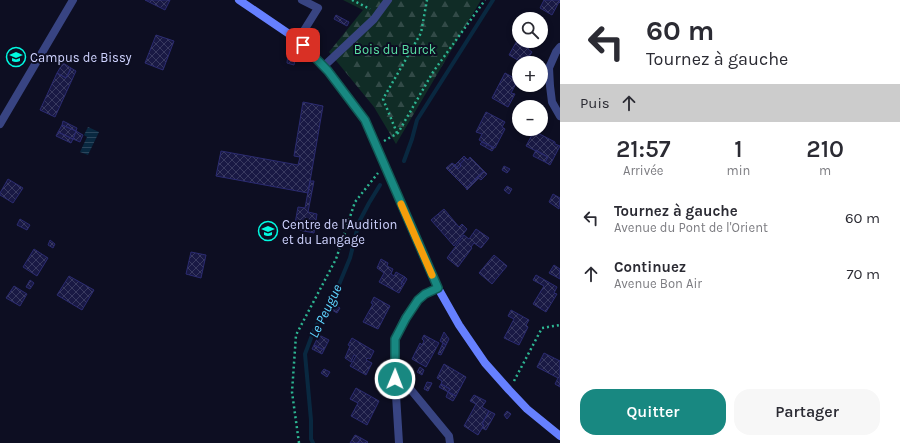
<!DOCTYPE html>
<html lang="fr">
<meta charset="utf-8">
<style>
:root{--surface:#fff;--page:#f7f7f7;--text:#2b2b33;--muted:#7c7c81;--accent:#188881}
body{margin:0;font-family:Karla,sans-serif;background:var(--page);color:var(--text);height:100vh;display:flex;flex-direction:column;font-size:15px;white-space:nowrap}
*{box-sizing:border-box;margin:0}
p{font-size:13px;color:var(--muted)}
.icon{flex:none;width:22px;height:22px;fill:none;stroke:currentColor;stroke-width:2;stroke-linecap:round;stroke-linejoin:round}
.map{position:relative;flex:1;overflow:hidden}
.details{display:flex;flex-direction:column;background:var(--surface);width:340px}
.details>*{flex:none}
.top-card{background:#fff;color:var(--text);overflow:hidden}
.controls{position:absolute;left:512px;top:12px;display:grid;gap:8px}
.controls a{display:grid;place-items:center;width:36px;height:36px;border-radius:50%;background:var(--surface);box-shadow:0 2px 6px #0003;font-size:20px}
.pin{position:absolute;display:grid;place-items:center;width:34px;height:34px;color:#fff;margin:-17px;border-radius:8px;box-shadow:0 2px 6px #0006}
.me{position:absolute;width:44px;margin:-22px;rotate:1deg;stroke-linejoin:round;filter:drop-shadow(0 0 3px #0008)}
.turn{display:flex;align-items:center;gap:14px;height:84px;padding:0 20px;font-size:18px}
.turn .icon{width:52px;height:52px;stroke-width:2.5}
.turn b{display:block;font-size:28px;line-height:34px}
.then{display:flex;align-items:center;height:38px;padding:0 20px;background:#0003;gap:8px;font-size:15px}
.eta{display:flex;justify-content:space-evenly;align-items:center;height:68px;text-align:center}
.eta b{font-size:24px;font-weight:600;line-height:28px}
.button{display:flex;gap:8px;margin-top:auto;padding:8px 20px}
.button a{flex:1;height:46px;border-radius:16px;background:var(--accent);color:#fff;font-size:16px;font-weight:600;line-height:46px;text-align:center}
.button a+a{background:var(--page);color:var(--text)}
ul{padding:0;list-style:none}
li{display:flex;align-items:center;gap:12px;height:56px;padding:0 20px}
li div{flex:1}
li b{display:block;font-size:15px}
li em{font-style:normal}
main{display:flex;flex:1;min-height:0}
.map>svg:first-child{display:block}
.forest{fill:url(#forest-firs)}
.garden{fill:#102c26}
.water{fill:url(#water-rules)}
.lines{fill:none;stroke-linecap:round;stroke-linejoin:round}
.stream{stroke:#092840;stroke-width:4}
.building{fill:url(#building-cross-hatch);stroke:#2b2b70}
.path{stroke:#2db592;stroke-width:2.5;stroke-dasharray:2 3;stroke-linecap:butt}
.service{stroke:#384482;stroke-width:8}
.minor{stroke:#384482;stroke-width:8}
.secondary{stroke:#6680ff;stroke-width:8}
.route-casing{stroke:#105854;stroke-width:10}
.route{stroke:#188881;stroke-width:7}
.slow{stroke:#f59e0b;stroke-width:7}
.labels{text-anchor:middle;stroke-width:4;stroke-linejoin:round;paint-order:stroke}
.park-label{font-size:13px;fill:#59e1a4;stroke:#0d0e22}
.poi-label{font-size:13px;fill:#cfd3ff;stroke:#0d0e22;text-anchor:start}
.water-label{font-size:14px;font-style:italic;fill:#5dd4ff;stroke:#0d0e22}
</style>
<main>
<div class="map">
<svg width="560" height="443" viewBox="0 0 560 443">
<defs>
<pattern id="forest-firs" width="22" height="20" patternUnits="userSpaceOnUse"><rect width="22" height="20" fill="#102c26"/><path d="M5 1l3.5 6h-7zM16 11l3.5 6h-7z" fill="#324a47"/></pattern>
<pattern id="water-rules" width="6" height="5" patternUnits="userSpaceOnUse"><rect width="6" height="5" fill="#092840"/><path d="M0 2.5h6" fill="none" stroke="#2c465d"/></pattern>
<pattern id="building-cross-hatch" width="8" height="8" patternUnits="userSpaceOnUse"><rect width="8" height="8" fill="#191944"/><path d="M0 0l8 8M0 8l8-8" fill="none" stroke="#393a60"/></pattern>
</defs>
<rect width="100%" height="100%" fill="#0d0e22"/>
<!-- forest -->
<path class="forest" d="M369 0H481L396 144 374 107 329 52 363 10Z"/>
<!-- garden -->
<path class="garden" d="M343 0H369L363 10Z"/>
<!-- water -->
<path class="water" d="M88 127 99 132 88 155 80 152 87 137 84 135Z"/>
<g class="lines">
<!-- stream -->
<path class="stream" d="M404 161 412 139 417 120 493 0
M313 443 311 439V420L305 354 314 330 338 287 350 258 359 222 369 203 380 185"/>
</g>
<!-- building -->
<path class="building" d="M145 0H170L165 10Z
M544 0H560V3L559 2 552 15 540 8Z
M336 15 349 22 347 26 334 19Z
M156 35 174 41 163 70 145 63Z
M519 37V41H533L528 49 532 52 525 63H523L509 55Z
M288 53 296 55 294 65 287 63Z
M63 63 71 68 66 78 57 73Z
M71 68 76 71 55 117 40 110 57 73 66 78Z
M505 73 518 80 511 93 515 94 508 107 492 98Z
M303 102 323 106 308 193 216 176 221 151 298 165 300 157 294 156Z
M486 112 505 122 502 127 505 129 495 148 479 140 482 134 476 132Z
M63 121 77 128 76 131 62 125Z
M62 125 76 131 73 139 58 132Z
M76 131 83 135 80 142 73 139Z
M534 131 555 142V144L560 146 550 165 545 162 548 157 526 146Z
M58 132 73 139 71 143 56 136Z
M482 142 494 148 492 151 480 144Z
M536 150 548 157 545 162 533 156Z
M464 156 466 158 460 164 461 166 458 169 455 165Z
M470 157 484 171 466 188 449 171 455 165 458 169 461 166 460 164 466 158 468 160Z
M452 163 455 165 449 171 446 168Z
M504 166 510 169 507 173 502 170Z
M484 171 487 174 481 180 477 177Z
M477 177 479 178 467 190 466 188Z
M8 179 23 188 13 203 0 195V193Z
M310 181H314L308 212 317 214 314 233 294 229 298 207 305 208Z
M507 186 512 189 509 194 504 190Z
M553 194 560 198 559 209 549 202Z
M444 209 459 227 462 224 467 229 454 246 431 220Z
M20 219 30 225 27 230 17 225Z
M476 229 489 238 481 248 474 243 471 247 472 248 458 267 447 258 464 235 469 239Z
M50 240 55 244 53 248 48 245Z
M34 249 48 258 37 276 23 267Z
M191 252 206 255 201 278 186 274Z
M494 255 507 266 492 284 479 273Z
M381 259 388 263 387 266 393 269 391 274 394 276 396 272 405 277 401 284 403 286 399 293 379 282 384 273 377 268Z
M554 265 560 269V279L549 273Z
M536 275 557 287 554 293 557 294 546 312 533 304 544 286 533 280Z
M69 276 94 290 82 310 57 295Z
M405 277 407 279 403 286 401 284Z
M30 280 34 283 30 289 26 287Z
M14 286 27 294 20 306 6 298Z
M374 297 390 306 378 329 363 322 373 304 371 303Z
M335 305 340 308 337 313 332 310Z
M511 310 529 320 526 325 528 327 519 345 504 338 514 319 508 316Z
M444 332 449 339 446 345 440 341Z
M319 335 329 340 324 350 314 345Z
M424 335 439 343 426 367 412 359 420 343 422 345 424 341 422 339Z
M352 338 374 351 370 359 368 358 366 360 372 363 366 375 350 366 356 356 354 355 351 362 345 358 350 346 348 345Z
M443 343 446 345 441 355 438 354Z
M314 345 324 350 322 354 312 349Z
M544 353 560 361V387L555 384 558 378 537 367Z
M444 364 466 377 456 396 448 392 450 389 441 384 442 381 437 378Z
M420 367 424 370 422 375 417 372Z
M324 369 330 372 327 377 321 373Z
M427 382 432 383 428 391 424 389Z
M441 384 450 389 448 392 439 387Z
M356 388 379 401 367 425 351 416 358 403 350 399Z
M448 392 456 396 453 401 446 397Z
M474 395 486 401 482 407 489 411 482 424 484 425 478 435 464 426 476 404 470 401Z
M489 411 495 414 486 430 482 428 484 425 482 424Z
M507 411 511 414 507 419 504 415Z
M355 435 361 438 358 443H350Z
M361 438 368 442 367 443H358Z"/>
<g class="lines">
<!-- path -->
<path class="path" d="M352 0 370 9
M397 133 383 99 421 33 427 0
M384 141 398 133 433 72 485 0
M514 381 542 328 560 325
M299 443 292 392 296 335 336 259 355 202 378 173"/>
<!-- service -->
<path class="service" d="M298 40 318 8 302 0
M324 66 374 19 388 0
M395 379H402L449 436 450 443"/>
<!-- minor -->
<path class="minor" d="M560 47 556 52 549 68 550 86 552 102 560 116
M0 124 73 0
M399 443 395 379V339L405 318 418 300 425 294 438 288"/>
<!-- secondary -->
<path class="secondary" d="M239 0 298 40 328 71 365 120 438 288 459 325 485 363 509 390 527 409 560 436"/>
</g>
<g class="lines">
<!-- route casing -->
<g class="route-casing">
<path id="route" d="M303 45 328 71 365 120 438 288 425 294 418 300 406 318 395 339V379"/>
</g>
<!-- route -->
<use href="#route" class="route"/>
<!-- slow -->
<path class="slow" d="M401 204 432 275"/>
</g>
<!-- icons -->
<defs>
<g id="university-ring" transform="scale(1)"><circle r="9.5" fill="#0d0e22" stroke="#00fae1" stroke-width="1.5"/><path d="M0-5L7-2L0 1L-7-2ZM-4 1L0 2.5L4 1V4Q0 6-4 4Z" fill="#00fae1"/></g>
<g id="school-ring" transform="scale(1)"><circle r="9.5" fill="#0d0e22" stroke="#00fae1" stroke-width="1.5"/><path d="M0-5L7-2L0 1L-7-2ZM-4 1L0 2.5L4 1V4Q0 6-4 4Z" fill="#00fae1"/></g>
</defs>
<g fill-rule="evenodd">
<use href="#university-ring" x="16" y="57"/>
<use href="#school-ring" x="268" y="231"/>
</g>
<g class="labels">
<!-- park labels -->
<g class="park-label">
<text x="395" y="54">Bois du Burck</text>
</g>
<!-- poi labels -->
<g class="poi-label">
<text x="30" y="62">Campus de Bissy</text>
<text x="282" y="229">Centre de l'Audition<tspan x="282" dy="15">et du Langage</tspan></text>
</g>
<!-- water labels -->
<g class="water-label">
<text transform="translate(325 311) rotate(-64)" y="5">Le Peugue</text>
</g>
</g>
</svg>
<div class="controls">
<a><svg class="icon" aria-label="search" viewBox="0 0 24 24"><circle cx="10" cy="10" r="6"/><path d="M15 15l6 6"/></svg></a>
<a>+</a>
<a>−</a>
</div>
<div class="pin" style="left:303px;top:45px;background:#d93025"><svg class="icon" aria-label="arrive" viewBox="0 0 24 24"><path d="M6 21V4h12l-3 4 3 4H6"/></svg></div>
<svg class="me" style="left:395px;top:379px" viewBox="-20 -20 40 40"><circle r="17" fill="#188881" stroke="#fff" stroke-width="3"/><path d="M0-11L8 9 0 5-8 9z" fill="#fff"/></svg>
</div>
<section class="details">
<div class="top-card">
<div class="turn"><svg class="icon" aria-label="left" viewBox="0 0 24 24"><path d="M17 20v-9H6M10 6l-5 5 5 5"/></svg><div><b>60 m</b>Tournez à gauche</div></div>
<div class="then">Puis<svg class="icon" aria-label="ahead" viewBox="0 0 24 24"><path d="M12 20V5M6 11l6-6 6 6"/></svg></div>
</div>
<div class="eta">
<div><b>21:57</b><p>Arrivée</p></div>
<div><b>1</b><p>min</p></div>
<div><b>210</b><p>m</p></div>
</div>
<ul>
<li><svg class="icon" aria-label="left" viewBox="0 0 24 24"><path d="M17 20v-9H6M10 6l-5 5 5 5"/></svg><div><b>Tournez à gauche</b><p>Avenue du Pont de l'Orient</p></div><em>60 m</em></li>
<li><svg class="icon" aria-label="ahead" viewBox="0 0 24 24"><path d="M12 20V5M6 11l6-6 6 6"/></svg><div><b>Continuez</b><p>Avenue Bon Air</p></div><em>70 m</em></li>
</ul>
<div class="button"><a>Quitter</a><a>Partager</a></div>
</section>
</main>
